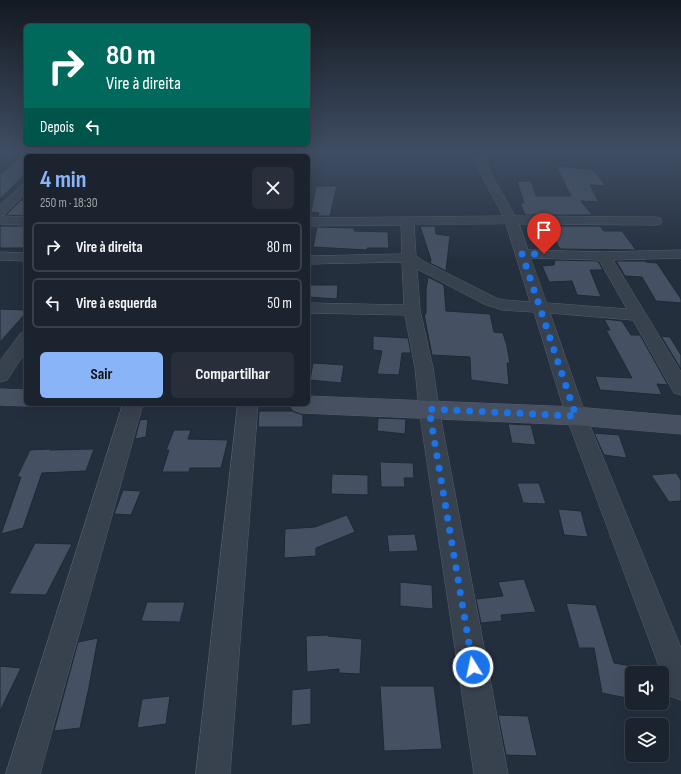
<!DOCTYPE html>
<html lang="pt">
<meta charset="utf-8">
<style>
:root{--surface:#1b232e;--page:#282f3a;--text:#f1f3f6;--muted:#a0a4aa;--line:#39404a;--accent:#8ab4f8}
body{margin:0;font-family:"Sofia Sans Condensed",sans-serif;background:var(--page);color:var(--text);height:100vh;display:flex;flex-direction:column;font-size:15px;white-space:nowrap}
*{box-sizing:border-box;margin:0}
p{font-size:13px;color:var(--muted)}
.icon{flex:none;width:22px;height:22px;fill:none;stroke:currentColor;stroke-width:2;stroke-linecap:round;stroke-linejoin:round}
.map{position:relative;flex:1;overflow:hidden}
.panel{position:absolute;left:24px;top:154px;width:286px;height:252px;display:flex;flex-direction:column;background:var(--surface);border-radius:6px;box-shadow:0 4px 16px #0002,0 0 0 1px var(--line)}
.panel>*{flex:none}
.banner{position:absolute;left:24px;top:24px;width:286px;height:122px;border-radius:6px;box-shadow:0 4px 16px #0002,0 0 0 1px var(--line);background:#00695c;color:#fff;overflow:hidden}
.tools{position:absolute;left:625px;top:666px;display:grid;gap:8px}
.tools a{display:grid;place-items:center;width:44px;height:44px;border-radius:6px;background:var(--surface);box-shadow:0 4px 16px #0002,0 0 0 1px var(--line);font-size:20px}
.pin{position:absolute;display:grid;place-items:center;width:34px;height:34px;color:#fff;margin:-41px -17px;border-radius:50% 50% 50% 0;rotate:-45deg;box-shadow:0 0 4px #0007}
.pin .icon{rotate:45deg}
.me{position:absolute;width:44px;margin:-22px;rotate:350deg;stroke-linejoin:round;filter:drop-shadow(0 0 3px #0008)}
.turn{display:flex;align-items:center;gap:14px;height:84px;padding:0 16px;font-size:18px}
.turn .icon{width:52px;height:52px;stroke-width:2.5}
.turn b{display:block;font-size:28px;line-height:34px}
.then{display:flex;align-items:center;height:38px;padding:0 16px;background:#0003;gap:8px;font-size:15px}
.round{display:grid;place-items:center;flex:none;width:42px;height:42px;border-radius:6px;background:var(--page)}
.head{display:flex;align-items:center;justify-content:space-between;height:68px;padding:0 16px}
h1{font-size:24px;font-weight:700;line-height:30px;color:var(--accent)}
.cta{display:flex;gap:8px;margin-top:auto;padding:8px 16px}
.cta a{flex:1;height:46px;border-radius:6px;background:var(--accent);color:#111;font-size:16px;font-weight:700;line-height:46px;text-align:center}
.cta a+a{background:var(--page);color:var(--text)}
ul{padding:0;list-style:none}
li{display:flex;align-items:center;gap:12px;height:50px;margin:0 8px 6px;padding:0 8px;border:2px solid var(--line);border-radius:6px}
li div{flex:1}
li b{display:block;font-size:15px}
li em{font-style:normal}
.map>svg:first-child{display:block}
.building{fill:#455162;stroke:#1f2835}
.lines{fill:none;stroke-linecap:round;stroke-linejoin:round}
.street-casing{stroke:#565f6c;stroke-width:1}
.secondary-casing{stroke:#565f6c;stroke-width:1}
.street{fill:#38414e;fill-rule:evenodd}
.secondary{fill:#465061;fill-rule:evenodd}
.route{stroke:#1a73e8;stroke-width:7;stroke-dasharray:0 12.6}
</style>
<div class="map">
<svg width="681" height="774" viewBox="0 0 681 774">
<rect width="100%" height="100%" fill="#242f3e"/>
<!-- building -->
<path class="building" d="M25 154 43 155 26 156V173L0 199V174Z
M556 166 594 170 606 186 590 185 599 202 581 201 592 215H525L520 203H524L517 181H531L536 196H571Z
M316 186H337L330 216H318L319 213 311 212Z
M21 200H26V216L6 215Z
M0 226H26V248H0Z
M420 226H435L436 234 450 236 446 271 430 263 431 260Z
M530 226H600L604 231H622L636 250 560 249 549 229 531 228Z
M317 227 354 228V231L388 232 389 248H367V250L313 247Z
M555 260 598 261 603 270H590L601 297 577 295 572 281 549 282 542 266 554 265Z
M616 261H645L646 262 657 263 681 299V303L656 301 642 277 625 276Z
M428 277 444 285 446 311 490 314 494 332 503 333 507 346 510 363H507L509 385 471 380 470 357 432 355 424 314H426V290Z
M308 285H338L337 299 308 297Z
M0 309 26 310V313L0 342Z
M604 319 622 321 631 335H640L668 385 657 384 662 395 600 390 595 376 632 378 606 330H610Z
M373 336 408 338 411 353H402L399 375 377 374 382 351 373 350Z
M661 336 670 337 681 355V369Z
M313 363 344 365 341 383 310 380Z
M259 411H292L303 415V427H258Z
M378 418 406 419 405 434 377 431Z
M148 419 146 437 135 439 140 420Z
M508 424 531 425 536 445 512 443Z
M174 430H191L188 439 228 440 221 468H190L189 472H162L169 450H166Z
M594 433 619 435 627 458 604 455Z
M50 449V450L94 449 86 471 42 473 23 528 1 534 21 477H17L30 450Z
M380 462 413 463 414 478H404L405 487H381Z
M676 473 681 480V501L669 502 651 475Z
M332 474 368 475V495L331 494Z
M517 483H539L546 504 523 503Z
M123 490 141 491 131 515 114 514Z
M558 509 581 511 588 537 564 535Z
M347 515 355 532 316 548V556L284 558 285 529 315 527Z
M415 534 418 551 389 552 387 535Z
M35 543 72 544 46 595 9 594Z
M524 579 536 612 501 615 502 621 481 623 476 599 503 596 498 582Z
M400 582 432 585 433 609 400 606Z
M147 602H185L180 622 141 621Z
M566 603 596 605 614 663 632 666V699L602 693 594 648H579Z
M328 635V636L362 639 360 674 339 673V669L307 672 306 636Z
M98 638 88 692 80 728 54 731 78 642Z
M0 666 21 668 0 711Z
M380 686H434L442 749 384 751Z
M311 688V724L291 726 292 690Z
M170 696 166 724 137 728 142 699Z
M498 715 528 716 537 756 506 755Z"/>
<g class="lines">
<!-- street casing -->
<g class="street-casing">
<path id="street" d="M0 152H15L10 155 0 156Z
M46 152H56L54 156H44Z
M474 152H484L491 174 515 216 656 217 660 218 662 221 660 224 656 225 519 224 528 250 604 252 681 250V258L613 260 681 372V395L674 393 633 320 550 313 586 416 681 648V700L670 696 666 685 566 416 534 312 502 310 484 304 417 269 420 310 433 368 439 409 508 774H474L419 409 415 368 405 315 308 313V303L404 305 402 262 308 264V256L402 254 401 225 308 226V218L503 216 481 174ZM506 224 530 302 504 300 496 298 425 262 416 256 414 225ZM531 258 599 260 627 309 547 303Z
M26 184V193L4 215 0 216V205L22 185Z
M0 216 26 217V225L0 224Z
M0 252 26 253V261L0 260Z
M26 332V351L7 380 0 382V361L20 334Z
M123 404H143L40 774H6Z
M238 404H258L230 774H196Z"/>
</g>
<!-- secondary casing -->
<g class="secondary-casing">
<path id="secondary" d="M0 389 26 390V404H34L26 406 0 405Z
M308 396 576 407 681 416V434L576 425 301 413 293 410 290 404H308Z"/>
</g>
<!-- street -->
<use href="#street" class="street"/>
<!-- secondary -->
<use href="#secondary" class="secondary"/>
</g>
<!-- sky -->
<linearGradient id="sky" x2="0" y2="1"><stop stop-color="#141a22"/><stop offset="0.58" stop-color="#3f4d63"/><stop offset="1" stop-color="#3f4d63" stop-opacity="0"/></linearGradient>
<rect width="681" height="261" fill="url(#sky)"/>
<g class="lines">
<!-- route -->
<path class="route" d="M473 667 429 409 576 416 522 254H544"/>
</g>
</svg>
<div class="tools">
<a><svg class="icon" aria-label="sound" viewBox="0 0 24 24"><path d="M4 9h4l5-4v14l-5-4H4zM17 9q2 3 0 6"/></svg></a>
<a><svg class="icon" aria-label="layers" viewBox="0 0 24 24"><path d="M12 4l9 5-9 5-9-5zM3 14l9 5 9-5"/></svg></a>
</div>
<div class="pin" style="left:544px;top:254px;background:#d93025"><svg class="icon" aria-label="arrive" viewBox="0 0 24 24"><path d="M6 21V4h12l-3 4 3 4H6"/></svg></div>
<svg class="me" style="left:473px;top:667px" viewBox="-20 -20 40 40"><circle r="17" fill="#1a73e8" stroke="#fff" stroke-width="3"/><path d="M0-11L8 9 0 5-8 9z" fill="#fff"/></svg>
<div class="banner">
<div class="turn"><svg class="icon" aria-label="right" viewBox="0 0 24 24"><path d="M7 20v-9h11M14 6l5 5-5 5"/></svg><div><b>80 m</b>Vire à direita</div></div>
<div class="then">Depois<svg class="icon" aria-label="left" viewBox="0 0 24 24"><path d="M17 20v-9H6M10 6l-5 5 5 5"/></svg></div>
</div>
<section class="panel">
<div class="head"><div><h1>4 min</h1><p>250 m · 18:30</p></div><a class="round"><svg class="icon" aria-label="close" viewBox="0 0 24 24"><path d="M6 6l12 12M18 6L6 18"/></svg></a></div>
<ul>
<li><svg class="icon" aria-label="right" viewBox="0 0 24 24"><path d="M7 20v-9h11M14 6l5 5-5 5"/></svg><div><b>Vire à direita</b></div><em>80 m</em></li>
<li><svg class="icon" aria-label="left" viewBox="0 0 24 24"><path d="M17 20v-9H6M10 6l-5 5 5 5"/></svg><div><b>Vire à esquerda</b></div><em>50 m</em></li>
</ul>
<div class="cta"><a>Sair</a><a>Compartilhar</a></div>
</section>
</div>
